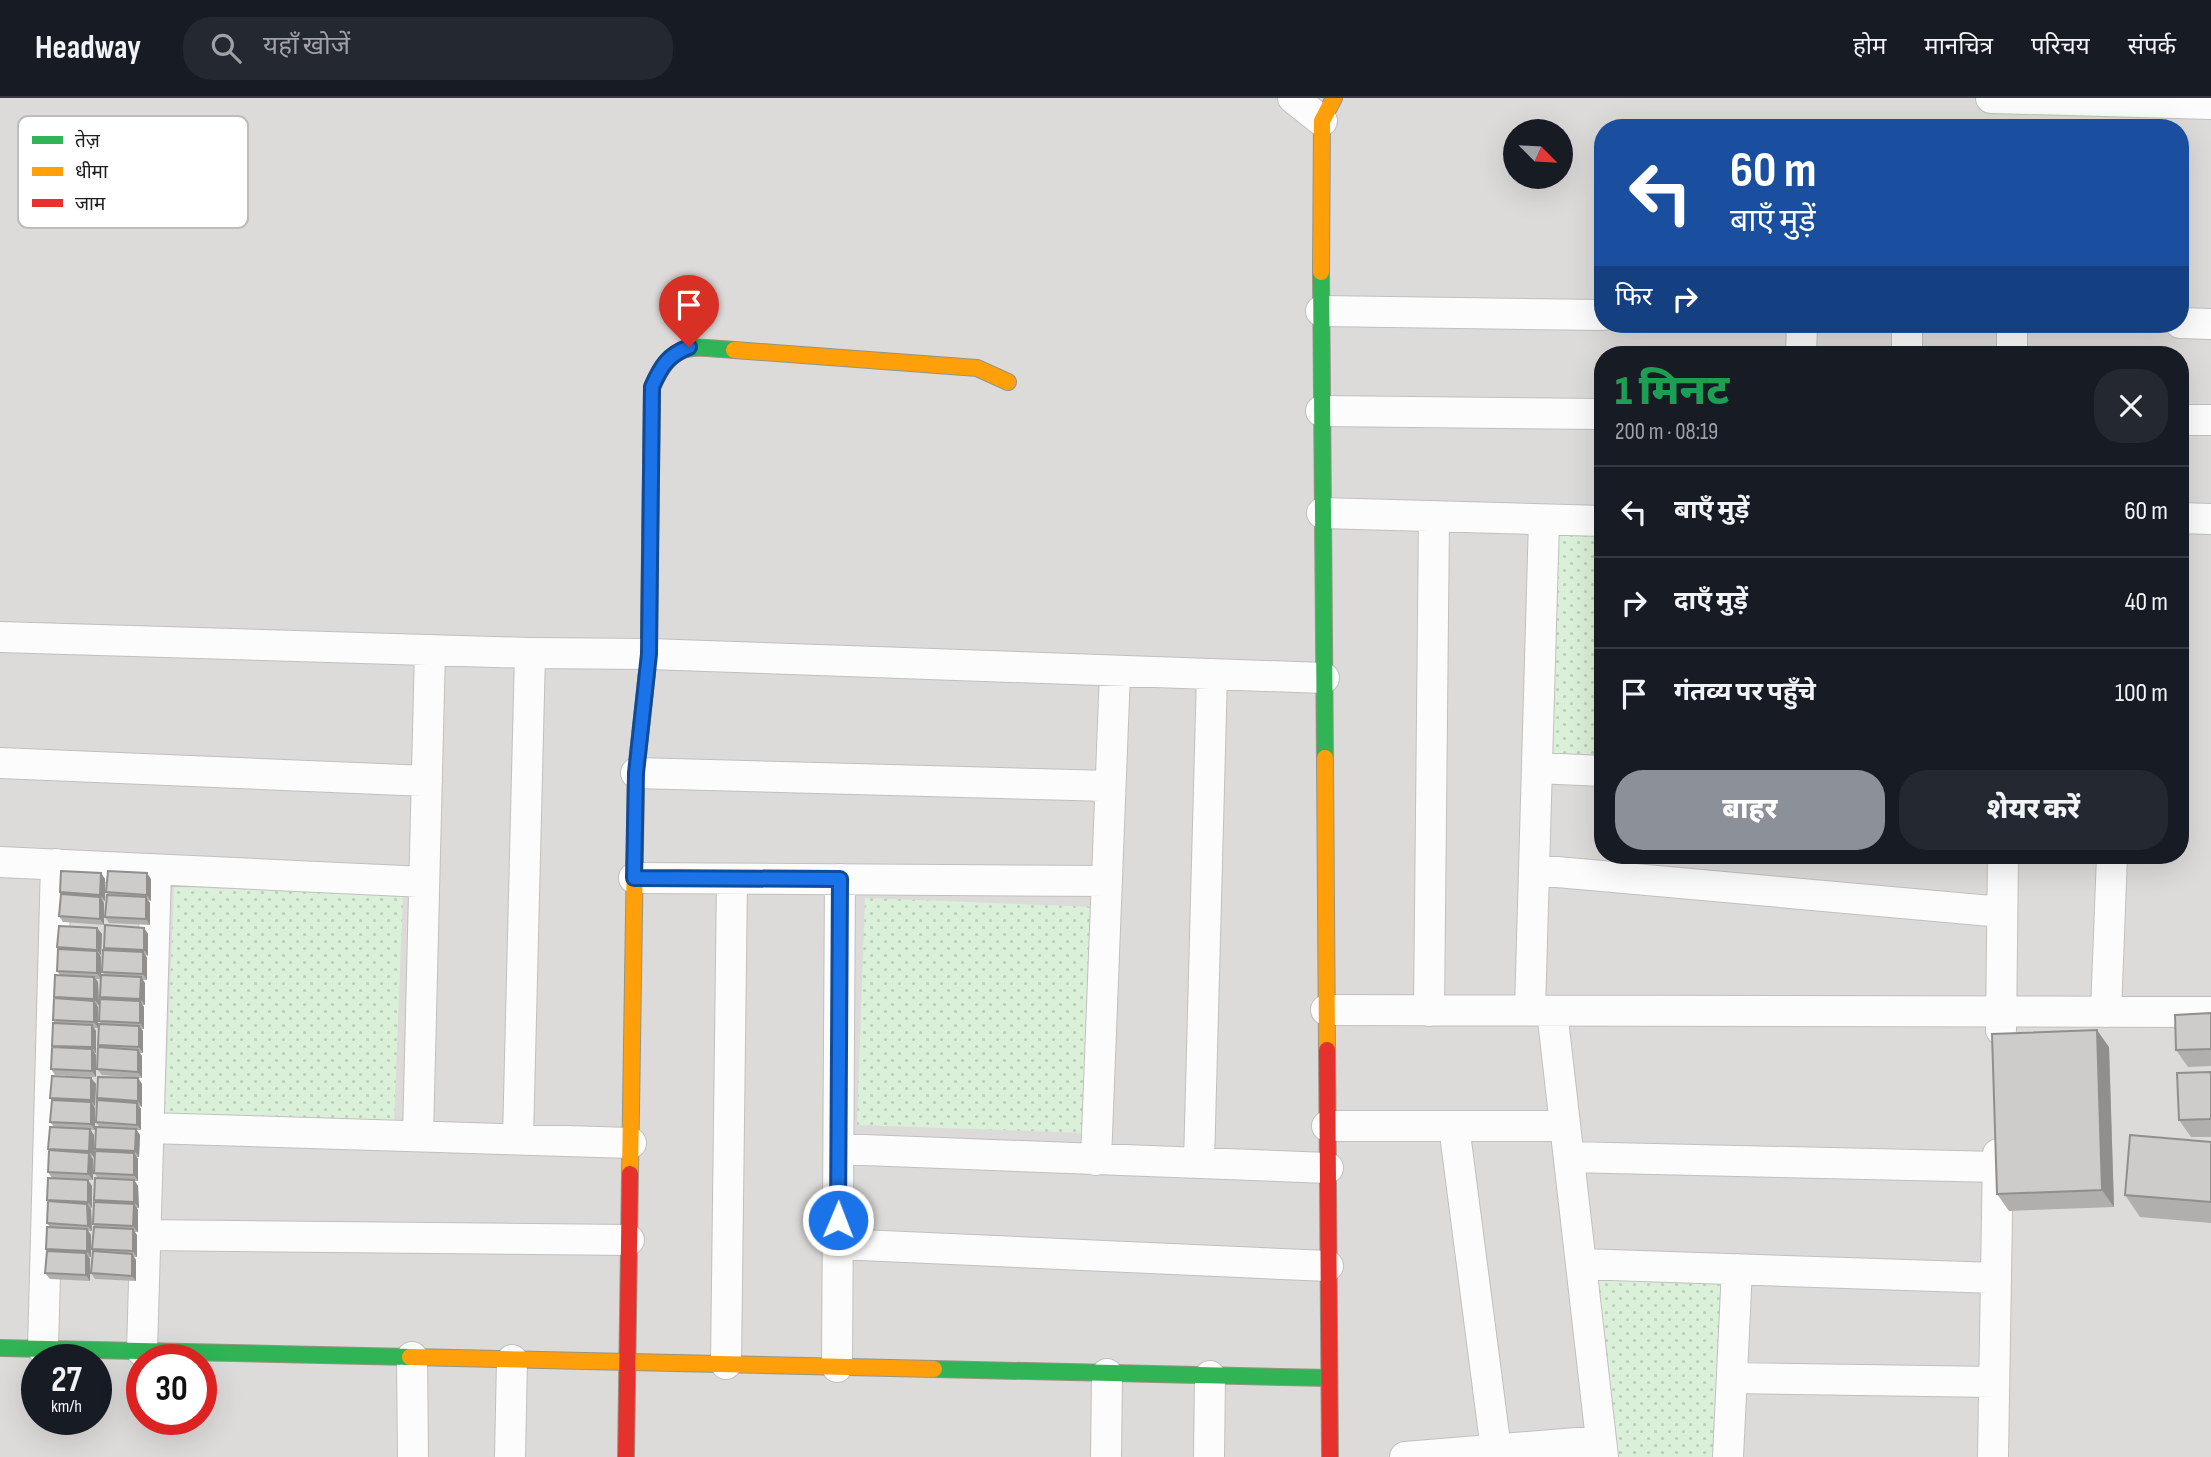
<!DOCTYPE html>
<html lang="hi">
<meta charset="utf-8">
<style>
:root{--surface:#171b24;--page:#242831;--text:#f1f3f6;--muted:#9ea1a6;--line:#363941;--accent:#8c9099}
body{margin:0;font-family:"Sofia Sans Condensed","Noto Sans Devanagari",sans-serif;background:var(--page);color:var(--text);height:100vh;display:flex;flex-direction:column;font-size:26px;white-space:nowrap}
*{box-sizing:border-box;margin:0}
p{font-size:23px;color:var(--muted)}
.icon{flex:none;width:38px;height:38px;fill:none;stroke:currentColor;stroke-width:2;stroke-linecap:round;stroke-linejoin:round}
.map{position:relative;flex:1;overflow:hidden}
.details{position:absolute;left:1594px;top:248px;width:595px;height:518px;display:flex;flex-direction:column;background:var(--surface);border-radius:28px;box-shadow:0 7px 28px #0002}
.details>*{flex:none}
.guide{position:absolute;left:1594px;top:21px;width:595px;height:214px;border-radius:28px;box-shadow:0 7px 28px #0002;background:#1a4fa0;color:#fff;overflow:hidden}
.needle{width:46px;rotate:114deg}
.buttons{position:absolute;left:1503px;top:21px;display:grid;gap:14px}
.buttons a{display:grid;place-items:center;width:70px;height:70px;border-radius:50%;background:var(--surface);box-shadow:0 7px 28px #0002;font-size:35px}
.speed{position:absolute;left:21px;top:1246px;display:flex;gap:14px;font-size:35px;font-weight:700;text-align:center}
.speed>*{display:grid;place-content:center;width:91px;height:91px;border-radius:50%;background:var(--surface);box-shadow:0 7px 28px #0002;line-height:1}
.speed small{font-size:18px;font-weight:400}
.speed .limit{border:10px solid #d22;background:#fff;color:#111}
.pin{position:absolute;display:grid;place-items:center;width:60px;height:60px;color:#fff;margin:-72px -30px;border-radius:50% 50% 50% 0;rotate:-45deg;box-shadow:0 0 7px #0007}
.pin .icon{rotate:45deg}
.me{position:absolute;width:77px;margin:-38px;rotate:1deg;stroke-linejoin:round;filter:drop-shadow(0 0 5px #0008)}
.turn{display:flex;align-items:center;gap:24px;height:147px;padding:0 21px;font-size:32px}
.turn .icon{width:91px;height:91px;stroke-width:2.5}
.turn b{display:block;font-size:49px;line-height:60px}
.then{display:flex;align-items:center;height:66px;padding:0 21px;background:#0003;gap:14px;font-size:26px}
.round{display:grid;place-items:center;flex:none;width:74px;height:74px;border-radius:28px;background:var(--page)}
.head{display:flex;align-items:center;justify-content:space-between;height:119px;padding:0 21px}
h1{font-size:42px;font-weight:800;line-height:52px;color:#1e9e55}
.cta{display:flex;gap:14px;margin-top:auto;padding:14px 21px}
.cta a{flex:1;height:80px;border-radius:28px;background:var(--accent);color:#fff;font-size:28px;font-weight:800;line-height:80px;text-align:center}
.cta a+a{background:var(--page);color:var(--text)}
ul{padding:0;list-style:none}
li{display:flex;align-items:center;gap:21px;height:91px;padding:0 21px;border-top:2px solid var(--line)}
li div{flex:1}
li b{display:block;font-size:26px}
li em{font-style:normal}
header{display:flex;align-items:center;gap:42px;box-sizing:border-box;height:98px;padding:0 35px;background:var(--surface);border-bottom:2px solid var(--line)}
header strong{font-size:33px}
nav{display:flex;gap:38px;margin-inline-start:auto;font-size:24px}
.search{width:490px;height:63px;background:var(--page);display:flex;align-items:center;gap:18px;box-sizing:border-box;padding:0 24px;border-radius:28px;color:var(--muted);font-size:26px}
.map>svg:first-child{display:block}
.residential{fill:#dddbda;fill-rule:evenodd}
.park{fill:url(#park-dots)}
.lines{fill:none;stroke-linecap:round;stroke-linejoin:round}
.street-casing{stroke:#c1c0bf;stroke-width:32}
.fast-casing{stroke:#969483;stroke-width:18}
.slow-casing{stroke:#969483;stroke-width:18}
.jam-casing{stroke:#969483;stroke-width:18}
.street{stroke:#fcfcfc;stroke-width:30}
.fast{stroke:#30b455;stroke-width:16}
.slow{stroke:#ff9f0a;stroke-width:16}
.jam{stroke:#e5322d;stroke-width:16}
.wall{fill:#b1afae}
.shaded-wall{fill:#908f8d}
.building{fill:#ceccca;stroke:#908f8d;stroke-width:2}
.route-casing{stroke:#114b97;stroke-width:18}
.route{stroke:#1a73e8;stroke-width:12}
.key{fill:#fff;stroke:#bcbcbc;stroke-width:2}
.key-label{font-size:19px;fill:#202020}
</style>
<header>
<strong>Headway</strong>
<div class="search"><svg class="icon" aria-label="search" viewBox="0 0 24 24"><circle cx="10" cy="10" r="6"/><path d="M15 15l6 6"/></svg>यहाँ खोजें</div>
<nav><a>होम</a><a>मानचित्र</a><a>परिचय</a><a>संपर्क</a></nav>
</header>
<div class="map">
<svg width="2211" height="1359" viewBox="0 0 2211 1359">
<defs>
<pattern id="park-dots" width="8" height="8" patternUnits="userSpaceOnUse" patternTransform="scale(1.75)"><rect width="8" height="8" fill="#dbf0d8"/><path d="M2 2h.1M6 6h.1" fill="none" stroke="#bcceb9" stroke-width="1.8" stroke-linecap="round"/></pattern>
</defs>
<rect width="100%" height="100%" fill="#edebe9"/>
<!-- residential -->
<path class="residential" d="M0 0H2211V1359H0ZM1603 30H2180V226H1603ZM1516 33H1561V79H1516ZM1603 257H2180V758H1603ZM37 1262H96V1321H37ZM142 1262H201V1321H142Z"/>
<!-- park -->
<path class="park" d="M1559 436 1603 437V664L1550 662Z
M174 789 403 797 394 1024 165 1016Z
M865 800 1095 809 1086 1035 857 1027Z
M1592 1172 1731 1178 1722 1359H1611Z"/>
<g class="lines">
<!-- street casing -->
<g class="street-casing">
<path id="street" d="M1293 0 1322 23
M1991 0 2211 6
M1321 213 1603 217
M2180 225 2211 226
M1801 257 1802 226
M1907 257V226
M2012 257V226
M1321 313 1603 316
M2180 322H2211
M1322 415 1603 423
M2180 420 2211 421
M0 539 530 555 649 556 1324 580
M0 665 427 683
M1537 670 1603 673
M636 675 1110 688
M0 764 424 784
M1535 772 2002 814
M634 780 1107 783
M1326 912 2211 914
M1530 912 1544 422
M1429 913 1434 419
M1552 913 1603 1359
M2106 914 2112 758
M2001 932 2003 758
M1327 1028H1565
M1454 1028 1496 1352
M149 1030 631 1045
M418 1038 430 552
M518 1041 530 555
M839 1051 1328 1070
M1569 1059 1998 1069
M1096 1062 1115 574
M1199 1065 1212 576
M145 1137 629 1142
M838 1146 1328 1168
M1581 1166 1996 1180
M43 1251 56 766
M142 1253 156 772
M412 1259 413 1359
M726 1266 732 781
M837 1269 840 781
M1732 1280 1994 1284
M510 1359 512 1262
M1106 1359 1107 1276
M1209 1359 1210 1278
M1405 1359 1601 1343
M1728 1359 1737 1171
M1993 1359 1998 1056"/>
</g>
<!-- fast casing -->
<g class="fast-casing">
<path id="fast" d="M1321 174 1325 660
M649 528 652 289C673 242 689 249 734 252
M0 1250 410 1259
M934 1271 1329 1280"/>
</g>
<!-- slow casing -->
<g class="slow-casing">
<path id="slow" d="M1321 174 1322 23 1334 0
M734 252 977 270 1008 284
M1325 660 1327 952
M630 1076 635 752
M410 1259 934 1271"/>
</g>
<!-- jam casing -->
<g class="jam-casing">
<path id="jam" d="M635 752 636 675 649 556V528
M1327 952 1330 1359
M626 1359 630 1076"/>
</g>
<!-- street -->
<use href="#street" class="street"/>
<!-- fast -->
<use href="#fast" class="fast"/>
<!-- slow -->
<use href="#slow" class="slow"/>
<!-- jam -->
<use href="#jam" class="jam"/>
</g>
<!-- wall -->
<path class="wall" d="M101 775 105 781V803L103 802 104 805V827L63 824 59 818 62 797 60 794Z
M151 781V803L148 802 150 805V827L109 825 105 819 108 797 106 794Z
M97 830 102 836 101 857H100L101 859V877H105L102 874 105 852 104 850 144 830 148 836V858L146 857 147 860V882H143L145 885V907H142L144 909V931H141L143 933V955H140L142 958V980L102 977 97 971 99 949 98 947 101 926 99 923 102 901 100 899 101 881H96L98 884 99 907H97L98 909V930H94L96 933V955H94L96 957V979L55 977 51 971 53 949 52 948 56 926 53 922 55 900 54 899 60 877 57 873 59 851 57 849Z
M2211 915V968L2188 969 2176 952Z
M2109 949 2114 1109 2009 1113 1997 1096Z
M2211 974V1039H2191L2179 1022Z
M91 980 96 986 95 1008H94L95 1010V1032H90L94 1037V1059L91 1058 93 1061V1082H88L92 1088V1110H90L91 1111 92 1133H88L91 1137V1159H89L90 1161V1183L50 1181 45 1175 47 1153 46 1151 50 1129 47 1125 48 1103 47 1102 52 1080 48 1074 49 1052 48 1051 54 1029 50 1024 52 1002 50 1000Z
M138 980 142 986V1009L139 1008 141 1011V1032H136L140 1037 139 1059H137L138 1061V1083H135L138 1088 139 1110H136L138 1112V1134H134L137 1137V1159H134L136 1162V1183L95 1181 91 1175 94 1153 92 1151 95 1129 93 1126 95 1104 94 1102 98 1080 94 1075 96 1053 95 1051 99 1029 96 1024 98 1002 97 1000Z
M2211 1044V1125L2140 1119 2125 1097Z"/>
<!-- shaded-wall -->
<path class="shaded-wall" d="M101 775 105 781V803L100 797Z
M147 775 151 781V803L147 797Z
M100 799 104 805V827L100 821Z
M146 799 150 805V827L146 821Z
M97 830 102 836 101 857 97 852Z
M144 830 148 836V858L144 852Z
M97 853 101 859V881L97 875Z
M143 854 147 860V882L143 876Z
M94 879 98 884 99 907 94 901Z
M141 879 145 885V907L140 901Z
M94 903 98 909V930L94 924Z
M140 903 144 909V931L140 925Z
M92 927 96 933V955L92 949Z
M139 928 143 933V955L139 949Z
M2097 932 2109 949 2114 1109 2102 1092Z
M92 951 96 957V979L92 973Z
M138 952 142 958V980L138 974Z
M91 980 96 986 95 1008 91 1002Z
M138 980 142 986V1009L138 1003Z
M91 1004 95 1010V1032L91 1026Z
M137 1005 141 1011V1032L137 1027Z
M90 1031 94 1037V1059L89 1053Z
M136 1031 140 1037 139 1059 135 1053Z
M89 1055 93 1061V1082L88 1076Z
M134 1055 138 1061V1083L134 1077Z
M88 1082 92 1088V1110L88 1104Z
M134 1082 138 1088 139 1110 134 1104Z
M87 1106 91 1111 92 1133 88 1128Z
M134 1106 138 1112V1134L133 1128Z
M87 1131 91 1137V1159L87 1153Z
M133 1131 137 1137V1159L133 1153Z
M86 1155 90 1161V1183L86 1177Z
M132 1156 136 1162V1183L132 1178Z"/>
<!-- building -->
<path class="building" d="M61 773 101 775 100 797 60 794Z
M108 773 147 775V797L106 794Z
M61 796 100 799V821L59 818Z
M107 797 146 799V821L105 819Z
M105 827 144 830V852L104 850Z
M59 828 97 830V852L57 849Z
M58 851 97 853V875L57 873Z
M103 852 143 854V876L102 874Z
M55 877 94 879V901L54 899Z
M101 877 141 879 140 901 100 899Z
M54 900 94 903V924L53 922Z
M100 901 140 903V925L99 923Z
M2211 915V951L2176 952 2175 917Z
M53 925 92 927V949L52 948Z
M99 926 139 928V949L98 947Z
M2097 932 2102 1092 1997 1096 1992 936Z
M52 949 92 951V973L51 971Z
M98 949 138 952V974L97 971Z
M2211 974V1021L2179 1022 2177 975Z
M52 978 91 980V1002L50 1000Z
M98 979 138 980V1003L97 1000Z
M52 1002 91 1004V1026L50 1024Z
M97 1002 137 1005V1027L96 1024Z
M50 1029 90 1031 89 1053 48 1051Z
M96 1029 136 1031 135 1053 95 1051Z
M2130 1037 2211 1044V1104L2125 1097Z
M49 1052 89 1055 88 1076 48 1074Z
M95 1053 134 1055V1077L94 1075Z
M48 1080 88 1082V1104L47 1102Z
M95 1080 134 1082V1104L94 1102Z
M48 1103 87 1106 88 1128 47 1125Z
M94 1104 134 1106 133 1128 93 1126Z
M47 1129 87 1131V1153L46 1151Z
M94 1129 133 1131V1153L92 1151Z
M47 1153 86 1155V1177L45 1175Z
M93 1153 132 1156V1178L91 1175Z"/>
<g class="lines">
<!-- route casing -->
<g class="route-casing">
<path id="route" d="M689 249C668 257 661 268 652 289L649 556 636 675 634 780 840 781 838 1122"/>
</g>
<!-- route -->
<use href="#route" class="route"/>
</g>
<!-- legend -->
<rect x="18" y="18" width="230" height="112" rx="10" class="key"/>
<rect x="32" y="38" width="31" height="8" fill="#30b455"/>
<rect x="32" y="69" width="31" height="9" fill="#ff9f0a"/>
<rect x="32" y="101" width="31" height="8" fill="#e5322d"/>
<g class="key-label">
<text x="75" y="49">तेज़</text>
<text x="75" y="80">धीमा</text>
<text x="75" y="112">जाम</text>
</g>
</svg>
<div class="buttons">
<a><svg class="needle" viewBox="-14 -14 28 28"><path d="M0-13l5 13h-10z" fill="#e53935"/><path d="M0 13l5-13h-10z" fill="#9ea1a6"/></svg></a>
</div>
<div class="speed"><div>27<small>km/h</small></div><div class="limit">30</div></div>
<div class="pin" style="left:689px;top:249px;background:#d93025"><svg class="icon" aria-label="arrive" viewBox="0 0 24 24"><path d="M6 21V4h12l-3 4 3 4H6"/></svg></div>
<svg class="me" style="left:838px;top:1122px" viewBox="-20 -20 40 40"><circle r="17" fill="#1a73e8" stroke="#fff" stroke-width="3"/><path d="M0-11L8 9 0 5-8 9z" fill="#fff"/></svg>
<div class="guide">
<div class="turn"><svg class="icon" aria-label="left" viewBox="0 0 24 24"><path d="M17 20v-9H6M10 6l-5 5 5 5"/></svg><div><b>60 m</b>बाएँ मुड़ें</div></div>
<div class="then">फिर<svg class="icon" aria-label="right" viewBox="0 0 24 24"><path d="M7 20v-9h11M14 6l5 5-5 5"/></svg></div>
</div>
<section class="details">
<div class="head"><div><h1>1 मिनट</h1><p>200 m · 08:19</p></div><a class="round"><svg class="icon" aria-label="close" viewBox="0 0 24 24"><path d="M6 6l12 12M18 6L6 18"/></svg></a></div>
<ul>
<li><svg class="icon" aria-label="left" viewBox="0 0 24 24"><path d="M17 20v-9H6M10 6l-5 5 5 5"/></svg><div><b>बाएँ मुड़ें</b></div><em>60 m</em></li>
<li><svg class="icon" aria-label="right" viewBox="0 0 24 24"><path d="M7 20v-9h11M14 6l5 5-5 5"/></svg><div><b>दाएँ मुड़ें</b></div><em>40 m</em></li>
<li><svg class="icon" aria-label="arrive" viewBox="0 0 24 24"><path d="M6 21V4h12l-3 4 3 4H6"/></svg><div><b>गंतव्य पर पहुँचे</b></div><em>100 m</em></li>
</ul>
<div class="cta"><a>बाहर</a><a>शेयर करें</a></div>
</section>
</div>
